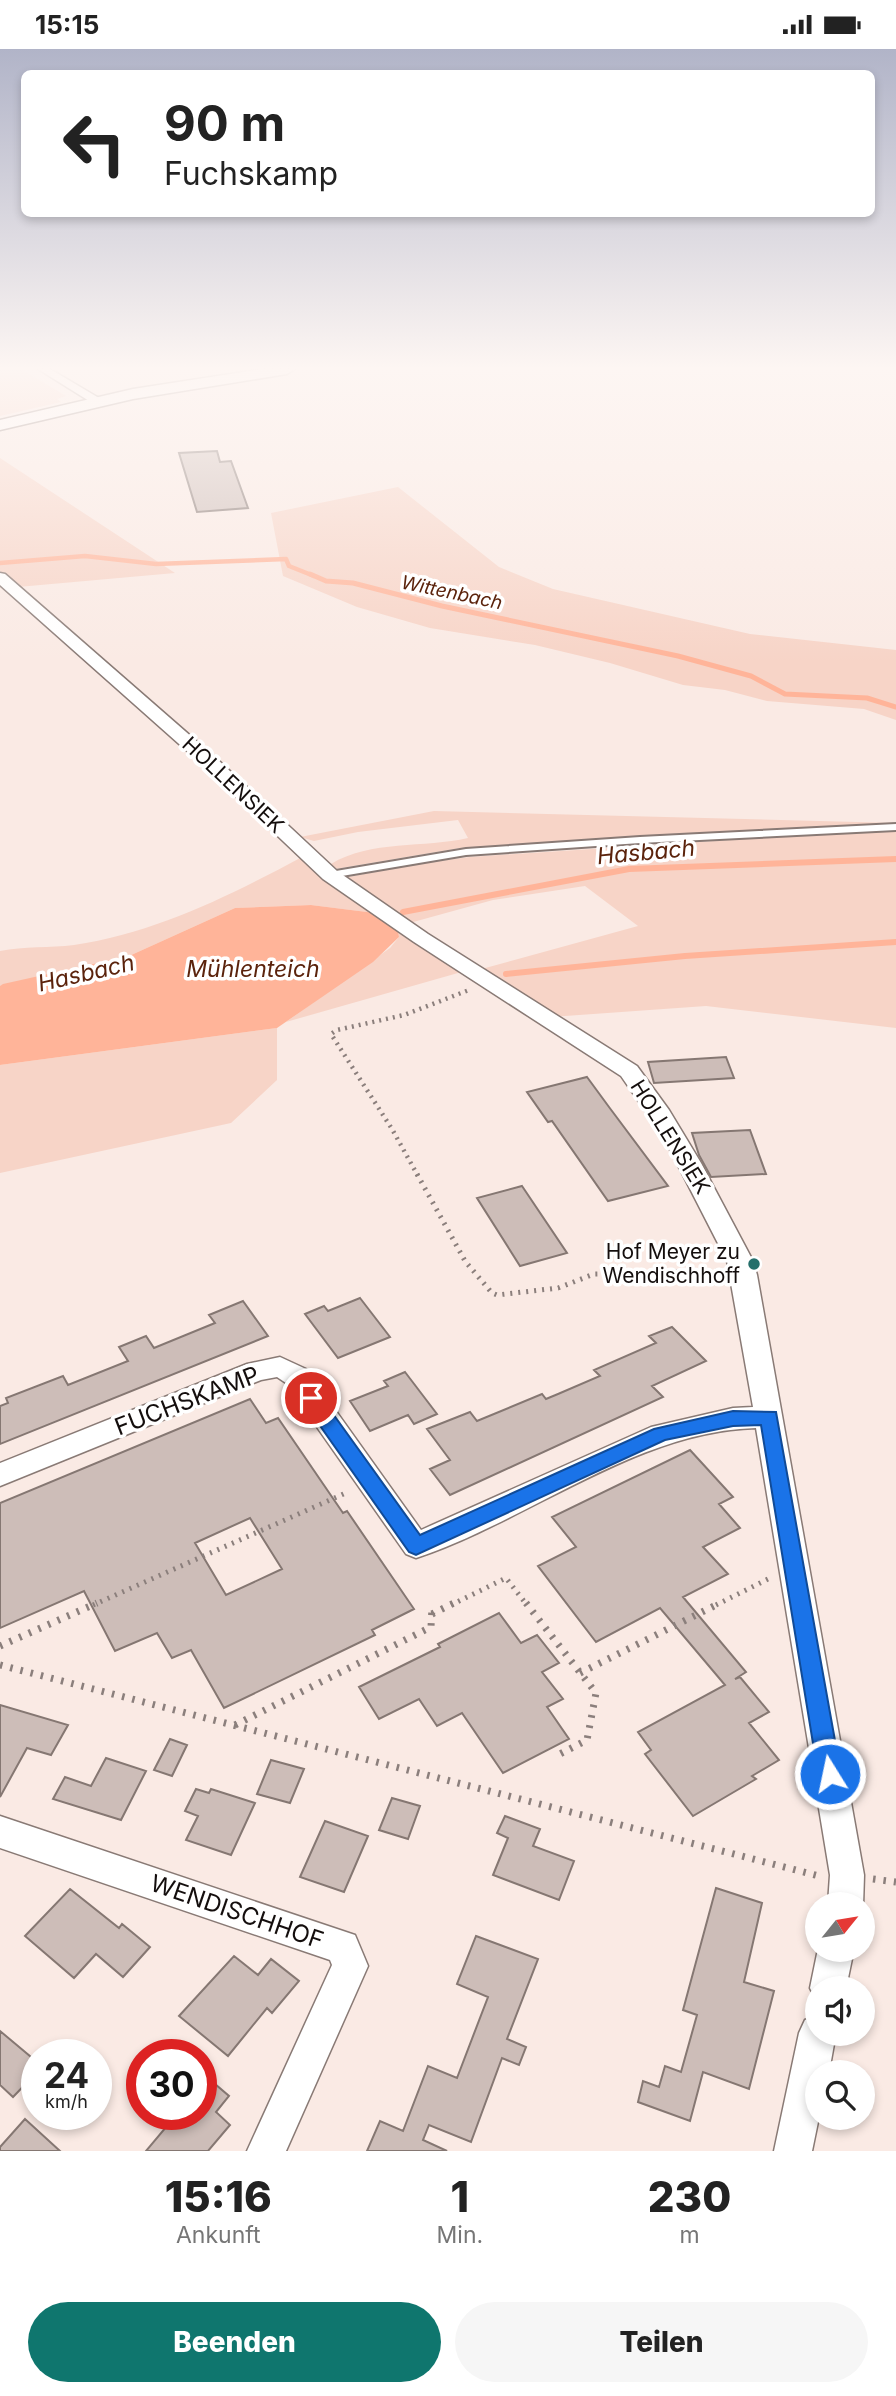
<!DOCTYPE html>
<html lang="de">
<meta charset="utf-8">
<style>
:root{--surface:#fff;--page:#f6f6f6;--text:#222;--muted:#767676;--accent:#0f766e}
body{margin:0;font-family:Inter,sans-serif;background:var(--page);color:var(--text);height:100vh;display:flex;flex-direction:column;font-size:26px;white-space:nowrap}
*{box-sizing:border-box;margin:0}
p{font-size:23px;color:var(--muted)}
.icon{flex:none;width:38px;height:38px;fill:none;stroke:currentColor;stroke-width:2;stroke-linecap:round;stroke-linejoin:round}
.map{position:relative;height:2102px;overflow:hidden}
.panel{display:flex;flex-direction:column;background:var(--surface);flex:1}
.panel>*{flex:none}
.top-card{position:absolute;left:21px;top:21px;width:854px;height:147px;border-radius:10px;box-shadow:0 4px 10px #0003;background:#fff;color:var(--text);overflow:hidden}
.needle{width:46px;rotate:60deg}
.fabs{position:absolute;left:805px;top:1843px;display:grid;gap:14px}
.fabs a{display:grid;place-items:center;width:70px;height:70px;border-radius:50%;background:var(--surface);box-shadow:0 4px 10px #0003;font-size:35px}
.speed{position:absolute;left:21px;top:1990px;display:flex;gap:14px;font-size:35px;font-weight:700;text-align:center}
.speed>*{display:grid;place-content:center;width:91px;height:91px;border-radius:50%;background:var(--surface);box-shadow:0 4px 10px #0003;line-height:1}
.speed small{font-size:18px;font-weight:400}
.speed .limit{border:10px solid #d22;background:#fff;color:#111}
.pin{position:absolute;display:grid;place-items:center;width:60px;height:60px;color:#fff;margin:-30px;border:4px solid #fff;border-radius:50%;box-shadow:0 2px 7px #0007}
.me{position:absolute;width:77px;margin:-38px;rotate:350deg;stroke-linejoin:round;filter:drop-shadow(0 0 5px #0008)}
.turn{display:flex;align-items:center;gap:24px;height:147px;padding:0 28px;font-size:32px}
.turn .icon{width:91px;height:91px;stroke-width:2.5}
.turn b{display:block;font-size:49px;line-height:60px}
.eta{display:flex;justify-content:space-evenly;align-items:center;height:119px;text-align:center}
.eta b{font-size:42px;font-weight:800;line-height:49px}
.cta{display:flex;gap:14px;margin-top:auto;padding:14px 28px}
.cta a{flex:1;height:80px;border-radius:42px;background:var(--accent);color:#fff;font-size:28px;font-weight:800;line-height:80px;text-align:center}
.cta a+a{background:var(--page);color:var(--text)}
.status{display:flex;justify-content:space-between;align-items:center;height:49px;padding:0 35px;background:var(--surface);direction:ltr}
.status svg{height:19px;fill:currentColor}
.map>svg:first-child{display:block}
.green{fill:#f7d4c7}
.water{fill:#ffb499}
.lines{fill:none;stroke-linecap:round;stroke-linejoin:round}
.stream-far2{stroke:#ffb499;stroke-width:4.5}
.stream-far1{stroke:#ffb499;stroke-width:5}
.stream{stroke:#ffb499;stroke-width:6}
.building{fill:#cdbdb8;stroke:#857772;stroke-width:2;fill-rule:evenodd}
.service-casing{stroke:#897a75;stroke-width:4}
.minor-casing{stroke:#897a75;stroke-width:3}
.tertiary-casing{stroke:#897a75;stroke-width:3}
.path-far2{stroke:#8b7f7c;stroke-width:4.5;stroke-dasharray:2 5;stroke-linecap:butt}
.path-far1{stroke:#8b7f7c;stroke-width:5;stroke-dasharray:2 6;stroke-linecap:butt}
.path{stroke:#8b7f7c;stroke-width:7;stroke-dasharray:2.5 8;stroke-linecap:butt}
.service{fill:#fff;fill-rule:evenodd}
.minor{fill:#fff;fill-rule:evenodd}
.tertiary{fill:#fff;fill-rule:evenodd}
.route{fill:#1a73e8;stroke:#114b97;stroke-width:2}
.poi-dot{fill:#256f6b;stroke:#fff;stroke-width:2.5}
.labels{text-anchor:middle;stroke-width:7;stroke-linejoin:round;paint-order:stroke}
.far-water-label{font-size:19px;font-style:italic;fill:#5b230c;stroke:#fff}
.street-label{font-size:21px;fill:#140e0d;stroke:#fff}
.poi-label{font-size:21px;fill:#140e0d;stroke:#fff;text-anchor:end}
.water-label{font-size:23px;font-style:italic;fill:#5b230c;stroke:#fff}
.near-street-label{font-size:24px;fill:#140e0d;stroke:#fff}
</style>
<div class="status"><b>15:15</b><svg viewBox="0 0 49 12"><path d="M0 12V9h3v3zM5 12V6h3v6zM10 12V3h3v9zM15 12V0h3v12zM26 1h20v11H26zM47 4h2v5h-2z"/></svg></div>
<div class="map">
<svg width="896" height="2102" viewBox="0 0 896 2102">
<rect width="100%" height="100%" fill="#faeae4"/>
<!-- green -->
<path class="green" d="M0 320H21L66 347 57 350 61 353 0 367Z
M0 409 175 524 18 538 0 522Z
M398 438 499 518 553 540 750 585 896 601V671L864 660 767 652 725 641 683 636 610 614 535 596 430 579 357 558 283 527 271 464Z
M434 762 896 774V775L460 799 335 820 331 815C370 791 425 799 468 789L458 771 358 783 314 792 300 788Z
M896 780V979L706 957 551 968 478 921 638 877 585 837 493 851 406 875 346 835 349 828 408 816 470 808Z
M302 808 375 864 311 856 235 859 129 907 0 937V902C24 897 50 899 74 896 156 884 231 846 302 808Z
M398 882 465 922 286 973 390 899 399 888Z
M277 979V1031L231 1074 0 1124V1016Z"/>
<!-- water -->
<path class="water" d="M311 856 375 864 398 882 399 888 373 913 277 979 0 1016V937L3 935 129 907 235 859Z"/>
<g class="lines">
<!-- stream-far2 -->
<path class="stream-far2" d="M0 514 85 507 156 515 286 510 289 517 314 527"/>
<!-- stream-far1 -->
<path class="stream-far1" d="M310 525 326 532 353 534 442 557 678 607 751 627 785 645 867 649 896 658"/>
<!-- stream -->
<path class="stream" d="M403 863 629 820 896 810
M506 925 685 907 896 893"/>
</g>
<!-- building -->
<path class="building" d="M217 402 220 413 231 412 248 459 197 463 179 404Z
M726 1008 734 1029 654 1034 648 1013Z
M587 1028 609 1058 668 1137 608 1152 552 1072 548 1073 527 1043Z
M750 1081 766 1125 711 1128 699 1106 692 1084Z
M522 1137 567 1204 520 1217 477 1149Z
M360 1249 390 1288 338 1309 305 1265 324 1257 328 1262Z
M243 1252 268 1287 0 1395V1357L8 1354 6 1349 63 1327 68 1336 128 1312 119 1298 146 1287 154 1299 215 1274 209 1266Z
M672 1278 706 1312 652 1337 663 1348 450 1446 430 1420 450 1411 427 1380 470 1363 477 1372 542 1345 546 1350 558 1345 600 1327 594 1321 656 1294 649 1287Z
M405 1323 437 1365 414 1375 408 1366 370 1382 350 1352 388 1337 384 1332Z
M250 1350 266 1374 278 1369 343 1464 347 1462 414 1560 372 1581 375 1586 224 1659 191 1601 172 1609 157 1584 115 1602 84 1542 0 1579V1454ZM250 1469 282 1520 226 1546 195 1494Z
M690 1401 733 1448 719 1455 740 1479 703 1498 728 1525 683 1548 746 1623 735 1630 740 1628 769 1663 749 1674 779 1711 752 1727 756 1730 693 1767 645 1705 651 1701 638 1683 725 1636 660 1559 596 1593 538 1517 576 1498 552 1468Z
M499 1564 521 1594 537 1586 559 1614 542 1623 563 1650 547 1658 569 1690 503 1724 462 1664 437 1677 419 1650 379 1670 359 1638 440 1598 438 1595Z
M0 1656 68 1676 51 1706 27 1699 0 1748Z
M170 1690 187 1696 172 1727 154 1721Z
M106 1709 146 1722 121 1771 53 1750 65 1728 91 1737Z
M271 1711 304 1720 290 1754 257 1745Z
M196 1740 209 1744 211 1740 255 1754 231 1806 186 1791 198 1767 185 1762Z
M392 1749 420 1757 408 1790 379 1781Z
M505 1767 540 1780 533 1797 574 1812 559 1851 493 1826 508 1789 497 1784Z
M325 1772 368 1787 344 1843 300 1828Z
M716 1839 762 1854 744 1933 774 1942 749 2040 703 2023 690 2072 638 2053 643 2032 659 2038 665 2017 681 2023 697 1966 683 1961Z
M70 1840 119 1879 122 1875 150 1898 123 1928 96 1905 74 1929 25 1887Z
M476 1887 538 1910 507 1990 526 1998 519 2016 502 2009 471 2093 429 2076 423 2091 447 2102H367L380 2072 403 2082 428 2017 457 2029 488 1948 457 1935Z
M234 1907 258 1926 271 1910 299 1932 272 1964 267 1959 228 2007 179 1967Z
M0 1982 37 2013V2023L13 2048 0 2036Z
M201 2023 229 2047 216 2063 230 2076 208 2102H146L177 2065H201Z
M25 2070 60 2102H0V2098Z"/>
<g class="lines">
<!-- service casing -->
<g class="service-casing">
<path id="service" d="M896 775V781L640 794 466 806 330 829 325 826 330 823 466 800 640 788Z"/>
</g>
<!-- minor casing -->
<g class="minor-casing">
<path id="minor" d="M38 320H50L104 352 94 355Z
M0 524 5 525 217 710 337 822 428 885 637 1017 669 1061 701 1114 753 1212 757 1226 864 1826 863 1857 828 1855 830 1826 756 1379C636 1382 528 1472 416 1509L406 1505 286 1334 277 1328 261 1331 0 1437V1414L247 1315 280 1308 306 1320 421 1481 651 1378 733 1359 753 1358 727 1212 664 1089 621 1027 414 893 323 830 205 718 0 536Z
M0 1767 355 1886 368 1917 286 2102H247L332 1916 330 1911 0 1799Z
M818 1900H854L846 1939H817V1953L810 1939Z
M817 1966V1984H836L829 2023H817L819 2068 812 2102H774L799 1984 805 1971Z"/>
</g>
<!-- tertiary casing -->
<g class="tertiary-casing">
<path id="tertiary" d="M262 320H295L287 325 133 350 0 381V371L133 340Z"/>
</g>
<!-- path-far2 -->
<path class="path-far2" d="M418 1127 392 1080 331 985 337 981 404 966 469 941"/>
<!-- path-far1 -->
<path class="path-far1" d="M417 1125 465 1212 492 1244 497 1246 558 1239 594 1225 717 1222
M93 1556 348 1443
M451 1556 506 1529 527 1556
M716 1556 770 1529"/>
<!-- path -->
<path class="path" d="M526 1554 596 1644 587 1691 558 1706
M432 1565 454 1554
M0 1597 97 1554
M0 1616 819 1827
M580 1624 720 1554
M235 1676 431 1578 432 1558
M873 1830 896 1833"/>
<!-- service -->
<use href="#service" class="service"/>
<!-- minor -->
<use href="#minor" class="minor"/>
<!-- tertiary -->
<use href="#tertiary" class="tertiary"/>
</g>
<!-- sky -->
<linearGradient id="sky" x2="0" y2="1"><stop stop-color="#b1b4c8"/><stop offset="0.52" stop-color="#fdf6f3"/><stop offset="1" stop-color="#fdf6f3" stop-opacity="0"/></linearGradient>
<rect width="896" height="614" fill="url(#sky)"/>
<!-- route -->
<path class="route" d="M311 1341 318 1344 420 1486 654 1380 733 1362 776 1363 841 1725 838 1732 830 1735 822 1732 818 1725 761 1376 733 1377 665 1391 416 1506 409 1503 304 1354 302 1349 304 1344Z"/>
<!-- markers -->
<circle class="poi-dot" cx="754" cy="1215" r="7"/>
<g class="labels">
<!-- far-water labels -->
<g class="far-water-label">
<text transform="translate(452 543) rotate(12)" y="7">Wittenbach</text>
</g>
<!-- street labels -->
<g class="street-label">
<text transform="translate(233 736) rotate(43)" y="7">HOLLENSIEK</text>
<text transform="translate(670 1088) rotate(58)" y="7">HOLLENSIEK</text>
</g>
<!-- poi labels -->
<g class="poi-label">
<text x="740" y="1210">Hof Meyer zu<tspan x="740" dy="24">Wendischhoff</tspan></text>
</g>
<!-- water labels -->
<g class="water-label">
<text transform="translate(646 803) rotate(-5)" y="8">Hasbach</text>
<text x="253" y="928">Mühlenteich</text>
<text transform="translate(86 924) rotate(-13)" y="8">Hasbach</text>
</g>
<!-- near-street labels -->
<g class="near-street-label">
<text transform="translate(187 1352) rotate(-21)" y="8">FUCHSKAMP</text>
<text transform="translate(237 1863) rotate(19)" y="8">WENDISCHHOF</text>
</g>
</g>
</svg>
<div class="fabs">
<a><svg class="needle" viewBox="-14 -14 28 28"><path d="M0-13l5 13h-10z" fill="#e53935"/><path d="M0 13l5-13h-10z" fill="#767676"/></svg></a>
<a><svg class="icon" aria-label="sound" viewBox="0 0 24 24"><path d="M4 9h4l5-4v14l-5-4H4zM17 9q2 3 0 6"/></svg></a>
<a><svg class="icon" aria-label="search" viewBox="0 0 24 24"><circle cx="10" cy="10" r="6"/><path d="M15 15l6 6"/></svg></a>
</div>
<div class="speed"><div>24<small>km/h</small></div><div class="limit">30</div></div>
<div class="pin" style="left:311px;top:1349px;background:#d93025"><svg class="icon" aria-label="arrive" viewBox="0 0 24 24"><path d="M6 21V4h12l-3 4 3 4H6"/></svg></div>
<svg class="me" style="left:830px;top:1725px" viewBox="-20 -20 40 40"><circle r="17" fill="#1a73e8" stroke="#fff" stroke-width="3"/><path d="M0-11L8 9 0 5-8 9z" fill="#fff"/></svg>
<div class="top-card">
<div class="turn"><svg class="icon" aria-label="left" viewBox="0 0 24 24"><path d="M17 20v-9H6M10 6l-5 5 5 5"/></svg><div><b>90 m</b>Fuchskamp</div></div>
</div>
</div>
<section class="panel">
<div class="eta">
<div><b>15:16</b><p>Ankunft</p></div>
<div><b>1</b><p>Min.</p></div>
<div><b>230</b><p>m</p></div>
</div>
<div class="cta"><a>Beenden</a><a>Teilen</a></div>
</section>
